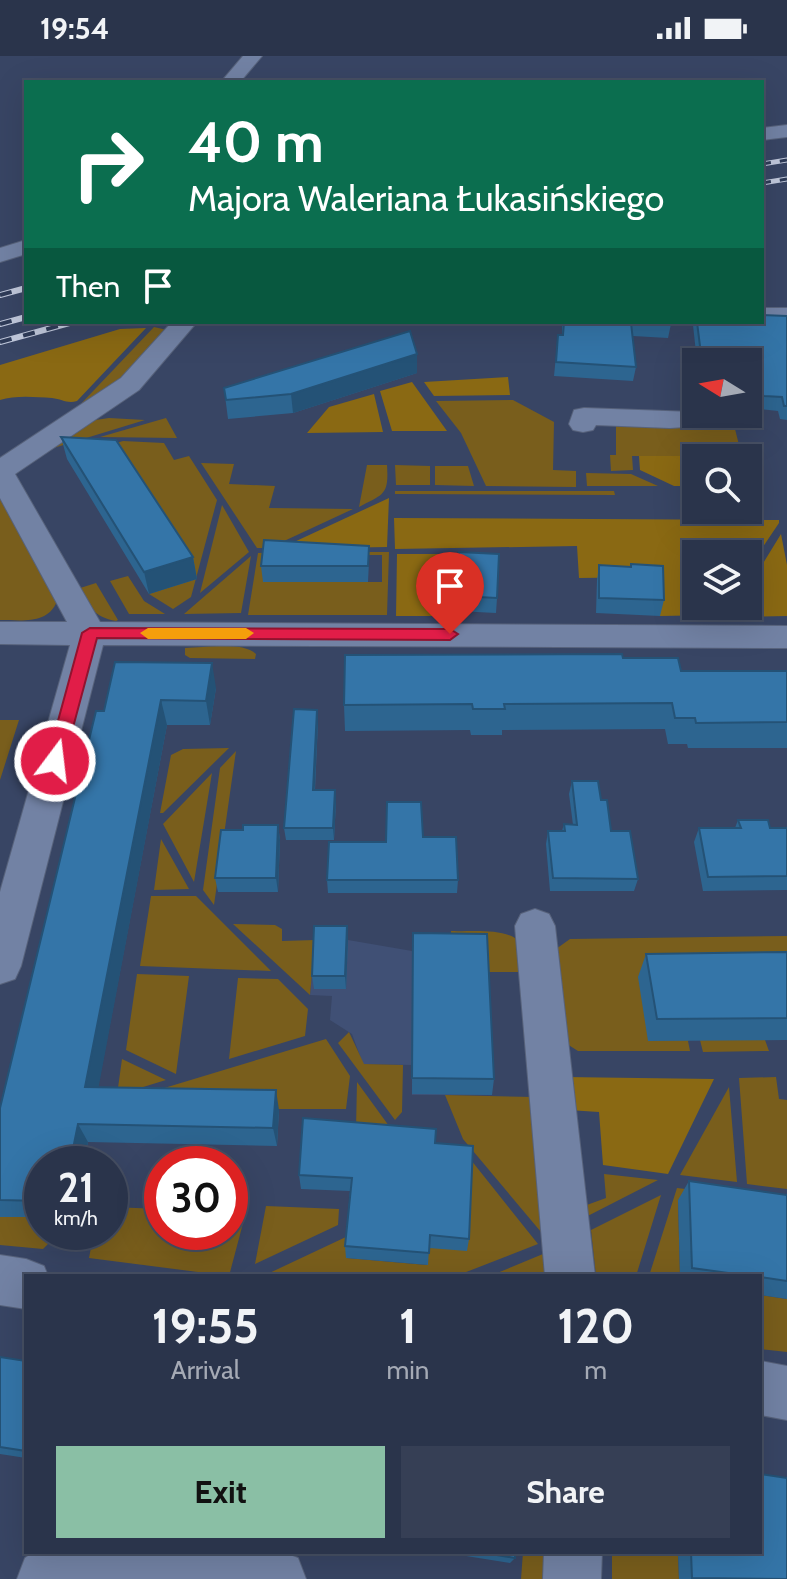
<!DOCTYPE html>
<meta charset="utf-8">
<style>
:root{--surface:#2a344b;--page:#363f55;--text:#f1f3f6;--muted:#a5aab5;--line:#464f63;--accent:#8abfa5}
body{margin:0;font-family:Cabin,sans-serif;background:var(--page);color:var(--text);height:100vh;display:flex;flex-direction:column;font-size:30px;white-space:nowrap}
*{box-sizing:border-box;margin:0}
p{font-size:26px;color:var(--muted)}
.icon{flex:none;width:44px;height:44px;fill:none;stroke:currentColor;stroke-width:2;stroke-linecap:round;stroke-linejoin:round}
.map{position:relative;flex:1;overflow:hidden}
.details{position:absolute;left:24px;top:1218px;width:738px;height:280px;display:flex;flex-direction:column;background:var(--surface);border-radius:0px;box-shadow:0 8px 32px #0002,0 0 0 2px var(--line)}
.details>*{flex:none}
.banner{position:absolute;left:24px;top:24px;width:740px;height:244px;border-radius:0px;box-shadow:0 8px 32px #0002,0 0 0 2px var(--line);background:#0b6e4f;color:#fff;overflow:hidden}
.needle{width:52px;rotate:281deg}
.fabs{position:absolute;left:682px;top:292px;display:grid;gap:16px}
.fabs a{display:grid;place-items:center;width:80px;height:80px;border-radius:0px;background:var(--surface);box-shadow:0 8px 32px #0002,0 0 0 2px var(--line);font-size:40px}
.speed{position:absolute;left:24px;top:1090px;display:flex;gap:16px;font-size:40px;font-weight:700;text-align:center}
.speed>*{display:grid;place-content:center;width:104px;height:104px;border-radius:50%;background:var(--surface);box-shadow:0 8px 32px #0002,0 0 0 2px var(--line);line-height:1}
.speed small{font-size:20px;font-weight:400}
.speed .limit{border:12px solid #d22;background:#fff;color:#111}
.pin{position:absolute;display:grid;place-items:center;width:68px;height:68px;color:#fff;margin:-82px -34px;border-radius:50% 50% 50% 0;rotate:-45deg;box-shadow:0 0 8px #0007}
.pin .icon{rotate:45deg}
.me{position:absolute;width:88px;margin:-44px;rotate:15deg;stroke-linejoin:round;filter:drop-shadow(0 0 6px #0008)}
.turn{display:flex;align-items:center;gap:28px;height:168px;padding:0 32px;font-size:36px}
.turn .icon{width:104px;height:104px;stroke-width:2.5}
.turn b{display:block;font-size:56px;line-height:68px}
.then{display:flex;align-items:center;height:76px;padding:0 32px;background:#0003;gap:16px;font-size:30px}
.eta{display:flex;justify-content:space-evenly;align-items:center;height:136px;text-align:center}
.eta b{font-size:48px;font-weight:700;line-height:56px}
.primary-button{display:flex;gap:16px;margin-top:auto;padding:16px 32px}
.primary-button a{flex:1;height:92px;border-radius:0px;background:var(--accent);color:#111;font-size:32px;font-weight:700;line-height:92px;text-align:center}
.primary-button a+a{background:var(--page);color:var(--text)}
.status{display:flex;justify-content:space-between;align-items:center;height:56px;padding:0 40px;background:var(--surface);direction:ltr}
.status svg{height:22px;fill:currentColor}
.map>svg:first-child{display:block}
.built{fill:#405075}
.green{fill:#795e1c}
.forest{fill:#8a6913}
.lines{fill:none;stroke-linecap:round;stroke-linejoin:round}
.minor-casing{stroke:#57627b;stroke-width:2}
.minor{fill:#7282a4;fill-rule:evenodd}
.rail-far1-casing{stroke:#c0c8db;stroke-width:5}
.rail-casing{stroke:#c0c8db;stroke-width:6}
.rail-far1{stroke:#2e3b58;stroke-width:3;stroke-dasharray:9;stroke-linecap:butt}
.rail{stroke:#2e3b58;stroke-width:4;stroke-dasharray:12;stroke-linecap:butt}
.wall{fill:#2d6590}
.shaded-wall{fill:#245276}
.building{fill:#3475a8;stroke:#245276;stroke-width:2}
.route{fill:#e11d48;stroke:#92132f;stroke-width:2}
.slow{fill:#f59e0b}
</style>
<div class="status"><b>19:54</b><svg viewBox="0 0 49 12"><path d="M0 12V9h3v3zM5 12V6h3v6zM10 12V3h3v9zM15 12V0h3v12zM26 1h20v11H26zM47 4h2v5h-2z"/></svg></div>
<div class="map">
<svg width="787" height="1523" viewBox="0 0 787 1523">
<rect width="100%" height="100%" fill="#384564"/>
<!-- built -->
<path class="built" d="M315 883 348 884 412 895 485 896 492 1039H412V1009L363 1008 352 978 330 964 332 940 310 939Z"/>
<!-- green -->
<path class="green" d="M154 271 167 274 124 324 76 353Z
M513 344 554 366 553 414 576 415V431L486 430 461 377 436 345Z
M109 362 145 364 47 394 89 365Z
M166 362 177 382 100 381Z
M616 369C655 373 694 369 734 369L742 401 632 400 633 414 611 415 610 399H616Z
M123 385 164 387 174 404 189 400 217 444 191 541 173 553 149 538 197 522 110 389Z
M201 407 234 408 229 428 275 430 269 452 353 453 269 492H257Z
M367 409H387C389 439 384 438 359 451Z
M395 409 430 410V429H396Z
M435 410H468L474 430 435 429Z
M586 417 631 418 658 430H587Z
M395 435H614L615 439 395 438Z
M0 440 57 545C48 569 21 564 0 564Z
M222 449 249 496 200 537Z
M291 496 264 526H382V499H353L354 496H389L387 559H248L258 497Z
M251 500 241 557 184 558Z
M128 520 144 545 165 558H129L110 525Z
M96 527 118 564 116 565C94 561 88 550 77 533Z
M185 592C204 592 242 585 256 598L255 603 190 602 185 599Z
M0 664H19L0 724Z
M229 692 163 757H160L171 699 183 693Z
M236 695 214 849 203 834 220 712Z
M212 717 194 826 163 768Z
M161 783 189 833 154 834Z
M151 840H196L271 915 140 910Z
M233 868 275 869 282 873V885L315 884 310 939Z
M451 875C470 876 506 871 520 886 527 893 529 908 532 916H486L452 895Z
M787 880V920L688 985 690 995H578L567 988 556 893 570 883Z
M137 918 189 920 176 1018 126 994Z
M238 922 278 923 308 953 305 980 229 1003Z
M349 976 364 1008 403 1009 402 1056 395 1064 338 987Z
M326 983 350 1020 346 1053H245L118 1046Z
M700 984H765L769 995 703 996Z
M122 1003 166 1024 117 1039Z
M776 1021 779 1043 787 1044V1133L747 1128 739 1022Z
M357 1026 389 1070 356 1073Z
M729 1031 737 1126 680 1119Z
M445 1039 533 1041 541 1176 463 1083Z
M471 1104 538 1188 456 1220H263L348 1180 347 1202 427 1209 429 1192Z
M604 1118 658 1124 574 1167 573 1154 606 1142Z
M677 1132 728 1138 678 1144 680 1220H649Z
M661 1139 636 1220H596L591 1174Z
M266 1150 339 1153 338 1169 255 1208Z
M110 1151 162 1153V1176H230V1155L246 1156 229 1220 89 1202 94 1176H110Z
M0 1161H42V1176H60L43 1193 0 1189Z
M555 1193 556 1220H490Z
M760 1239 787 1243V1296L760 1293Z
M523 1496H551L550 1523H521Z
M612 1496H678L679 1523H612Z"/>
<!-- forest -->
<path class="forest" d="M146 272 77 345C67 348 62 343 52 342 36 341 15 339 0 344V309L120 273Z
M508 321 510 339 434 340 424 326Z
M412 326 447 375H392L380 335Z
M374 338 383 376 307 377 329 351Z
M639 400H695L696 430H674L640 414Z
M389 442 387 491 279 493Z
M394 462 779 464V467L748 513V498H696V550H723L717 559 660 560 659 521 579 522 577 490 395 493Z
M781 478 787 509V560L730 561 737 550H748V532Z
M397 498H455L456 560H396Z
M564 1021 714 1023 668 1118 603 1109 599 1056 568 1054Z"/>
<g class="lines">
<!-- minor casing -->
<g class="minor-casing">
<path id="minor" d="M243 0H262L240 26H221Z
M787 69V81L762 84V72Z
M26 184V198L0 206V192Z
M762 252H787V266H760Z
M172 266H197L139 334 15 418 100 566 787 570V592L103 589 21 910 15 923 0 928V836L70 589 0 588V566H67L0 442V402L121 322Z
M748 351 756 353 760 359 756 365 746 367 670 372 596 369 593 374 583 376 573 374 569 368 574 354 584 352 748 358Z
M535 853 549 858 555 870 595 1220H545L515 870 521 858Z
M0 1199 26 1203 44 1210 48 1220H26V1253L0 1249Z
M760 1305 787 1310V1364L760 1359Z
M282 1496 298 1502 306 1523H17L25 1502 34 1496Z
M544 1496H602L601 1523H543Z"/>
</g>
<!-- minor -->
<use href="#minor" class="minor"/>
<!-- rail-far1 casing -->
<g class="rail-far1-casing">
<path id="rail-far1" d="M762 108 787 104
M762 127 787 123"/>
</g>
<!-- rail casing -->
<g class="rail-casing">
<path id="rail" d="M0 239 26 232
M0 268 26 261
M0 286 73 266"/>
</g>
<!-- rail-far1 -->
<use href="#rail-far1" class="rail-far1"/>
<!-- rail -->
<use href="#rail" class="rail"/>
</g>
<!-- wall -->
<path class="wall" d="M787 260V364L780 363 778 355 760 353 749 348 748 349V306H697L693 269 694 266H762Z
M562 266H670L671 268 668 282 633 280 636 311 633 325 554 320 558 279H562Z
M417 317 293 357 228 363 224 332Z
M61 381 193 501 197 523 149 538 67 403Z
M459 496 497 542 496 557 457 555Z
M369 505 368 526H263L261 510Z
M631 508 664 544 660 560 596 557 597 524 599 509 630 511Z
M623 602 681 615H787V692H688L687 688H668L665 673 502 674V679H471L470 674 345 675 344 649Z
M216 632 210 669H167L98 1031 279 1054 277 1090 88 1086 84 1108H42V1161H0V1052L104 655Z
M318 666 315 734 336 746 334 784H286L284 772Z
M572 725 601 744 611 775 638 823 634 835H550L546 788 548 775H562L564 768 573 769 569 738Z
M738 764 770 772H787V834L703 835 694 786 699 772H735Z
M278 769 280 784 278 836H218L215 822 243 774Z
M423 781 458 824 457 837H328L327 824 386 786Z
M413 877 494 1023 492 1039 412 1038Z
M348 884 346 933H314L312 920Z
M787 896V984L648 985 638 921 646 898Z
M435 1087 469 1183 467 1195 429 1192 428 1209 346 1202 345 1190 350 1135 301 1133 299 1119Z
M689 1125 787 1139V1243L760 1239V1220H680L678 1144Z
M0 1301 26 1305V1402L0 1398Z
M441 1496H515V1502L510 1507Z
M678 1496H760L787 1523H679Z"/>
<!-- shaded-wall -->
<path class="shaded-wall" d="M417 298V317L293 357 291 338Z
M193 501 197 523 149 538 144 516Z
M212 607 216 632 210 669 206 645Z
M161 644 167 669 95 1050 85 1031Z
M317 654 318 666 314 746 313 734Z
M335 734 336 746 334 784 333 772Z
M278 769 280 784 278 836 276 822Z
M347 870 348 884 346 933 345 920Z
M276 1034 279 1054 277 1090 273 1072Z
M78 1068 88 1086 84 1108H70Z"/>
<!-- building -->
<path class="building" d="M762 259 787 260V350H784L782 341 764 340 752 335 748 339V306H702L697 266H762Z
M564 266H670L671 268 631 267 636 311 556 306 558 279H563Z
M410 275 417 298 291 338 226 344 224 332Z
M61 381 116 384 193 501 144 516Z
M264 484 369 490 368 510H261Z
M459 496 499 498 497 542 458 540Z
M631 508 663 510 664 544 599 542V509L631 511Z
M622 598 623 602H678L681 615H787V666L696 667 695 662H675L672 647 504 648 505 653H473L472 648 344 649 345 599Z
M115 606 212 607 206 645 161 644 85 1031 276 1034 273 1072 78 1068 70 1108H42V1145L0 1144V1052L96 655H104Z
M294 653 317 654 313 734H335L333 772H284Z
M572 725H598L601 744H607L611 775H630L638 823 553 822 548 775H565L564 768 577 769Z
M387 746H421L423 781H456L458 824H327L329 786H386Z
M738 764H768L770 772H787V820L708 821 699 772H741Z
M243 769H278L276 822H215L221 774H243Z
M314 870H347L345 920H312Z
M413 877 487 878 494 1023 412 1022Z
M787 896V962L657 963 646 898Z
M303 1062 436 1073 435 1087 473 1090 469 1183 430 1179 429 1197 345 1190 352 1122 299 1119Z
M689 1125 787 1139V1225L760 1221V1220H750L692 1212Z
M0 1301 26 1305V1395L0 1391Z
M760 1418 787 1422V1523L692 1522 691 1496H760Z
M479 1496H515V1502Z"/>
<!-- route -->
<path class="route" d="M90 572 450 573 458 578 450 584 97 582 64 705 55 711 47 705 82 577Z"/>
<!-- slow -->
<path class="slow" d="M148 572H246L254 577 246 583H148L140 577Z"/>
</svg>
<div class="fabs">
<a><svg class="needle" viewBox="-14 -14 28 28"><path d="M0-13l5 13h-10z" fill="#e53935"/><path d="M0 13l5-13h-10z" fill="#a5aab5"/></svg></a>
<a><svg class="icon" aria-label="search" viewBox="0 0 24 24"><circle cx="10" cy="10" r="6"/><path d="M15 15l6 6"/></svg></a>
<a><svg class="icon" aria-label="layers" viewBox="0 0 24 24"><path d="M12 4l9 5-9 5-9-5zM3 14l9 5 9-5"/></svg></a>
</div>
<div class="speed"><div>21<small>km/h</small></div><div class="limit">30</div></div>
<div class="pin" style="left:450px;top:578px;background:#d93025"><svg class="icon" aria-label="arrive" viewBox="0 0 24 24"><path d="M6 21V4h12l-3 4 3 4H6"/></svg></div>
<svg class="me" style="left:55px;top:705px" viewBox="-20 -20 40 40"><circle r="17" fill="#e11d48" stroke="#fff" stroke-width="3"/><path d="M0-11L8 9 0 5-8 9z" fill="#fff"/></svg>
<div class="banner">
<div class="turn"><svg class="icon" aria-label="right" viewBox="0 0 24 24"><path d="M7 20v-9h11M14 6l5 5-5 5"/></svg><div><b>40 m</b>Majora Waleriana Łukasińskiego</div></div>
<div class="then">Then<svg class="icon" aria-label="arrive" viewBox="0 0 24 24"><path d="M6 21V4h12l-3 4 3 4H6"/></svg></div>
</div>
<section class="details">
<div class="eta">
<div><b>19:55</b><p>Arrival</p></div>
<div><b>1</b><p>min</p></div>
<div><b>120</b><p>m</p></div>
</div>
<div class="primary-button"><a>Exit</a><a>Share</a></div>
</section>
</div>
